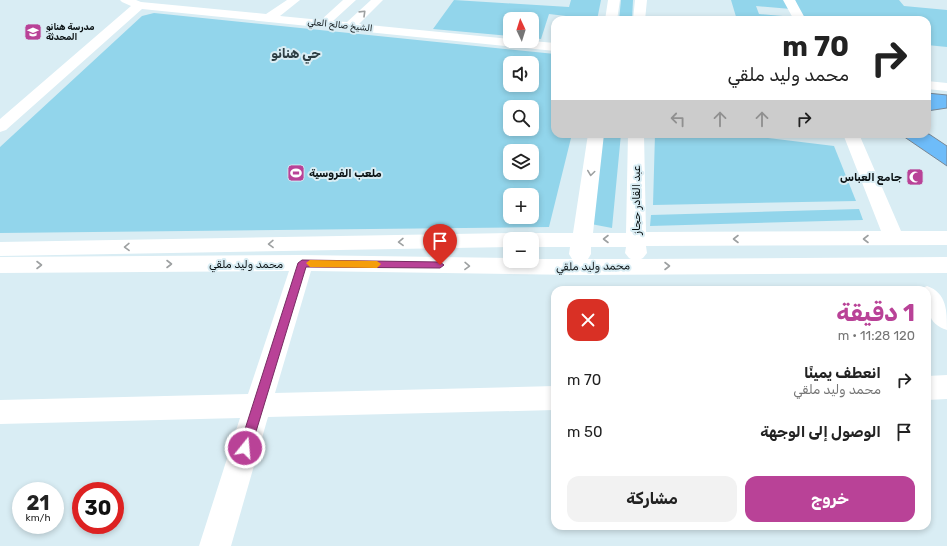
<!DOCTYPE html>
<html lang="ar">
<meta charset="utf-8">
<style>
:root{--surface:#fff;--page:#f2f2f2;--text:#222;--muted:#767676;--accent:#b94297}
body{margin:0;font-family:Rubik,"Noto Sans Arabic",sans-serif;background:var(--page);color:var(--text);direction:rtl;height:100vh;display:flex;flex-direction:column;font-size:15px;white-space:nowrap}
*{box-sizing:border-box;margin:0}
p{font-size:13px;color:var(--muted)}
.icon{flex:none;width:22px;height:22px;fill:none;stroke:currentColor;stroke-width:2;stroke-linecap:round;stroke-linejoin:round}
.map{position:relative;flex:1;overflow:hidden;direction:ltr}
.drawer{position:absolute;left:551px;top:286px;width:380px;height:244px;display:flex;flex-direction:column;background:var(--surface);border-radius:12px;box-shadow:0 2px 6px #0003;direction:rtl}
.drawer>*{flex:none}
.banner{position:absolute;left:551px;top:16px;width:380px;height:122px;border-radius:12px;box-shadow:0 2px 6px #0003;direction:rtl;background:#fff;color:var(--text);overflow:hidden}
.needle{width:26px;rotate:356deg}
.fabs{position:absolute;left:503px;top:12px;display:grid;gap:8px}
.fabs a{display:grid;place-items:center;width:36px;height:36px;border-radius:8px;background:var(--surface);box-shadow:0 2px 6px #0003;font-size:20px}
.speed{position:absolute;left:12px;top:482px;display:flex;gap:8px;font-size:20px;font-weight:700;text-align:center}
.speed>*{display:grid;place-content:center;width:52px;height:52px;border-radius:50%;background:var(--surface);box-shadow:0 2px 6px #0003;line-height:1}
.speed small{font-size:10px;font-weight:400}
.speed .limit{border:6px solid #d22;background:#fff;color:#111}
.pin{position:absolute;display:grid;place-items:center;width:34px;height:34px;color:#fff;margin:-41px -17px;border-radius:50% 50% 50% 0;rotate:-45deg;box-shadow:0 0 4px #0007}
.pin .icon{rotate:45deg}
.me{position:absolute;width:44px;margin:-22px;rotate:17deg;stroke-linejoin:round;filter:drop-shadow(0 0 3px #0008)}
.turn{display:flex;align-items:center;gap:14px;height:84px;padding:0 16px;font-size:18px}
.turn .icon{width:52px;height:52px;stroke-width:2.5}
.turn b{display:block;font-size:28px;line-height:34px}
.lanes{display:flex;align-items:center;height:38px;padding:0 16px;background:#0003;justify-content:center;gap:20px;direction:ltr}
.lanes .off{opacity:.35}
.round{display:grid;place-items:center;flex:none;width:42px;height:42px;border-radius:12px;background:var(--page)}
.head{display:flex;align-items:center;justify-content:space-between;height:68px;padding:0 16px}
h1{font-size:24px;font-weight:700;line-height:30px;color:var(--accent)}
.button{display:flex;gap:8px;margin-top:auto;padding:8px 16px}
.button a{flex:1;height:46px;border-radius:12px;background:var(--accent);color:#fff;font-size:16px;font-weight:700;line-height:46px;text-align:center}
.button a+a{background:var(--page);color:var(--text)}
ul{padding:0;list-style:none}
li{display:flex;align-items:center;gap:12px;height:52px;padding:0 16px}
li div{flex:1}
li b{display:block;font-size:15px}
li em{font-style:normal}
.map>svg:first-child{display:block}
.green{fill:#92d5eb;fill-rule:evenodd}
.building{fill:#6ebcf9;stroke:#7a8793}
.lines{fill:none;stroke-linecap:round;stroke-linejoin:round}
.minor{fill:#fff;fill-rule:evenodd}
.oneway{stroke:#9da0a1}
.route{fill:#b94297;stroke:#782b62}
.slow{fill:#f59e0b}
.labels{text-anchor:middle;stroke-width:4;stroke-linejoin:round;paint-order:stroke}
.far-street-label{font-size:9px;fill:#0b1214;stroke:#d9edf4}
.far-poi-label{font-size:9px;font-weight:bold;fill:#0b1214;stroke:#d9edf4;text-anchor:start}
.poi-label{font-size:11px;font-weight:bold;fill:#0b1214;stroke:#d9edf4;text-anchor:start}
.street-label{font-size:11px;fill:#0b1214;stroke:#d9edf4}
.far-district-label{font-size:13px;font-weight:bold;fill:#2e3e43;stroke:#d9edf4}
</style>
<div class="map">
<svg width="947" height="546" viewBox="0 0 947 546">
<rect width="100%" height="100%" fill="#d9edf4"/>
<!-- green -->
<path class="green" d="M454 0 569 7 571 0H601L597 20H565L566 16 549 14 541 39 532 38V19H510V36L433 29Z
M621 0H633L632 20H619Z
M731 0H785L791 9 756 6 759 14 795 17 796 20H737Z
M795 0H899L904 6 947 10V47L927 45V20H804Z
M154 13 555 54V134H572L549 227 0 233V147L142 16ZM510 63H532V85H510ZM510 107H532V129H510ZM510 151H532V173H510ZM510 195H532V217H510Z
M603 134H621L612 228 591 224Z
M655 134H735L834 146 856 201 653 205Z
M859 209 863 220 650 226 651 215Z"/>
<!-- building -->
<path class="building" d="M927 93 947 95V108L927 111Z
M900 134H929L947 146V166Z"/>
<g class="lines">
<!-- minor -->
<path class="minor" d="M120 0H136L141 2 266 14 287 0H300L280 16 321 20 343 0H356L333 21 347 22 371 0H383L359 24 510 39V41H532L555 43V51L142 9 6 130 0 132V119L131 6 122 2Z
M608 0H620L617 20H605Z
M635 0H647L645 20H633Z
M783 0H795L806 20H794Z
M927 81 947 83V91L927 89Z
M588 134H604L593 233H626L628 134H644L646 232 881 231 843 134H859L901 231H947V245L646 246 647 253 643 258 641 259 947 257V273L578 275 311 271 275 393 555 386V410L268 417 231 546H199L240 418 0 424V400L248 394 289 271 0 273V257L302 255 510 258V261H532V259H572L569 254 570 247H532V239H522L525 235 532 233H573ZM591 247H626L625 253 629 258 631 259H588L591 254Z
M510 233 517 235 520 239H510V247L0 256V242Z
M927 286C947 293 947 311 947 330 927 324 927 308 927 290H918Z
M947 375V399L927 400V376Z"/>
</g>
<!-- one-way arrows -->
<defs><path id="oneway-chevron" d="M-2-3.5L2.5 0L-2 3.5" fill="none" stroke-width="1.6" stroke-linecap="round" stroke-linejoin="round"/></defs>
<g class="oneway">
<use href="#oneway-chevron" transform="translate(363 13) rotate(-44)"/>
<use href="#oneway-chevron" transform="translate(591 173) rotate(98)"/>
<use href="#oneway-chevron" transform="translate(606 239) rotate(-180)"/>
<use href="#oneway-chevron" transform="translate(736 239) rotate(-180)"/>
<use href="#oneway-chevron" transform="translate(866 239) rotate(-180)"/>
<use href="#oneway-chevron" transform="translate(401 242) rotate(179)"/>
<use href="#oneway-chevron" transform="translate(271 244) rotate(179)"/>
<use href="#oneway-chevron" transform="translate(127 247) rotate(179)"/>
<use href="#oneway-chevron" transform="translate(169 264)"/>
<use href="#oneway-chevron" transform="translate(39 265)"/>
<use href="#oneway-chevron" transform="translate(467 266) rotate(1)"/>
<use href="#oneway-chevron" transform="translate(667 266)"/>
</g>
<!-- route -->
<path class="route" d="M302 260 440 262 444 265 440 268 306 267 251 448 249 452 245 454 240 452 239 448 298 263Z"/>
<!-- slow -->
<path class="slow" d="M310 260 377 261 381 264 377 268 310 267 306 263Z"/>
<!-- icons -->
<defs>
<g id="school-square" transform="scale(0.9)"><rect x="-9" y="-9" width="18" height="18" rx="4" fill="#b94297" stroke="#d9edf4"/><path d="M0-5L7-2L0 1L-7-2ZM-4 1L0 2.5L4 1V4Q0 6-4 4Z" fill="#fff"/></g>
<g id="stadium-square" transform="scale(0.9)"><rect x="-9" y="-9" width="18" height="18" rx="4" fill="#b94297" stroke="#d9edf4"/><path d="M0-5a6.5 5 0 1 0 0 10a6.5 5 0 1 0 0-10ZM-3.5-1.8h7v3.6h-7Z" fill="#fff"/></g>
<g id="mosque-square" transform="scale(0.9)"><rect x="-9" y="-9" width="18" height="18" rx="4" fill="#b94297" stroke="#d9edf4"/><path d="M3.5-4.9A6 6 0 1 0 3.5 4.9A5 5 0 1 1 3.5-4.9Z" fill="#fff"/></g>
</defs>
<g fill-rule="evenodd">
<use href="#school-square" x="33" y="32"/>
<use href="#stadium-square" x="296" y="173"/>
<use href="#mosque-square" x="915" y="177"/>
</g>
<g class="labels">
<!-- far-street labels -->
<g class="far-street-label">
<text transform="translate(340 25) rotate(6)" y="3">الشيخ صالح العلي</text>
</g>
<!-- far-poi labels -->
<g class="far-poi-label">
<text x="46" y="30">مدرسة هنانو<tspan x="46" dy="10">المحدثة</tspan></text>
</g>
<!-- poi labels -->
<g class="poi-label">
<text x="309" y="177">ملعب الفروسية</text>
<text x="902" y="181" text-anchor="end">جامع العباس</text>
</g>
<!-- street labels -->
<g class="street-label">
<text transform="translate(636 200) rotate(-90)" y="4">عبد القادر حجاز</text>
<text x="246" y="268">محمد وليد ملقي</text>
<text transform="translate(593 266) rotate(-1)" y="4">محمد وليد ملقي</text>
</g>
<!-- far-district labels -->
<g class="far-district-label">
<text x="296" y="58">حي هنانو</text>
</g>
</g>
</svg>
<div class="fabs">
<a><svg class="needle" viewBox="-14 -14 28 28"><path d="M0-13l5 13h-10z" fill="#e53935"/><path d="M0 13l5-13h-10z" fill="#767676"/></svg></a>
<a><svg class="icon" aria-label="sound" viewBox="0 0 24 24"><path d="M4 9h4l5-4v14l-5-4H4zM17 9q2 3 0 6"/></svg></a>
<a><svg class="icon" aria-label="search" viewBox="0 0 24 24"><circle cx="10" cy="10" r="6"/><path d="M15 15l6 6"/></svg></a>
<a><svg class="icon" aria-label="layers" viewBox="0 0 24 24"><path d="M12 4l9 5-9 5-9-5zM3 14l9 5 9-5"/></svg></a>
<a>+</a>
<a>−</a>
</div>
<div class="speed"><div>21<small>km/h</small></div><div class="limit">30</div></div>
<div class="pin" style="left:440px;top:265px;background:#d93025"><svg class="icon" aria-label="arrive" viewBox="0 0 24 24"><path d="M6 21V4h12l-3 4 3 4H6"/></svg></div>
<svg class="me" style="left:245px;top:448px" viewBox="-20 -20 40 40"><circle r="17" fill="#b94297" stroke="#fff" stroke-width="3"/><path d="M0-11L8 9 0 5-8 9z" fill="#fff"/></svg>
<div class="banner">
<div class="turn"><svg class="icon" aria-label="right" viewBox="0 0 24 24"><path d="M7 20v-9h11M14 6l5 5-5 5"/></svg><div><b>70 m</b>محمد وليد ملقي</div></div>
<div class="lanes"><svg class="icon off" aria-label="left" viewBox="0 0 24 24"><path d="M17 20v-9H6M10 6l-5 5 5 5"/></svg><svg class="icon off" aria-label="ahead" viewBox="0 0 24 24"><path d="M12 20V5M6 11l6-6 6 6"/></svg><svg class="icon off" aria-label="ahead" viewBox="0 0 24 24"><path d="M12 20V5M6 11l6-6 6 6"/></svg><svg class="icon" aria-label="right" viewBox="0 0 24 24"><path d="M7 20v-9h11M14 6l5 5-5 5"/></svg></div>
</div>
<section class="drawer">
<div class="head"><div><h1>1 دقيقة</h1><p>120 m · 11:28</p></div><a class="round" style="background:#d93025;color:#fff"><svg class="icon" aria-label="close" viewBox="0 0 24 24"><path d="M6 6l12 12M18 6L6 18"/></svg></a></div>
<ul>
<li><svg class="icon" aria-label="right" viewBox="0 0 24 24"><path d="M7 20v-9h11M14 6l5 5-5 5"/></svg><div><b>انعطف يمينًا</b><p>محمد وليد ملقي</p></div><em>70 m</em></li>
<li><svg class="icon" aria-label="arrive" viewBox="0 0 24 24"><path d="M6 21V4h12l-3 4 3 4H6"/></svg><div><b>الوصول إلى الوجهة</b></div><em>50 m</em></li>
</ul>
<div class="button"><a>خروج</a><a>مشاركة</a></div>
</section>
</div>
